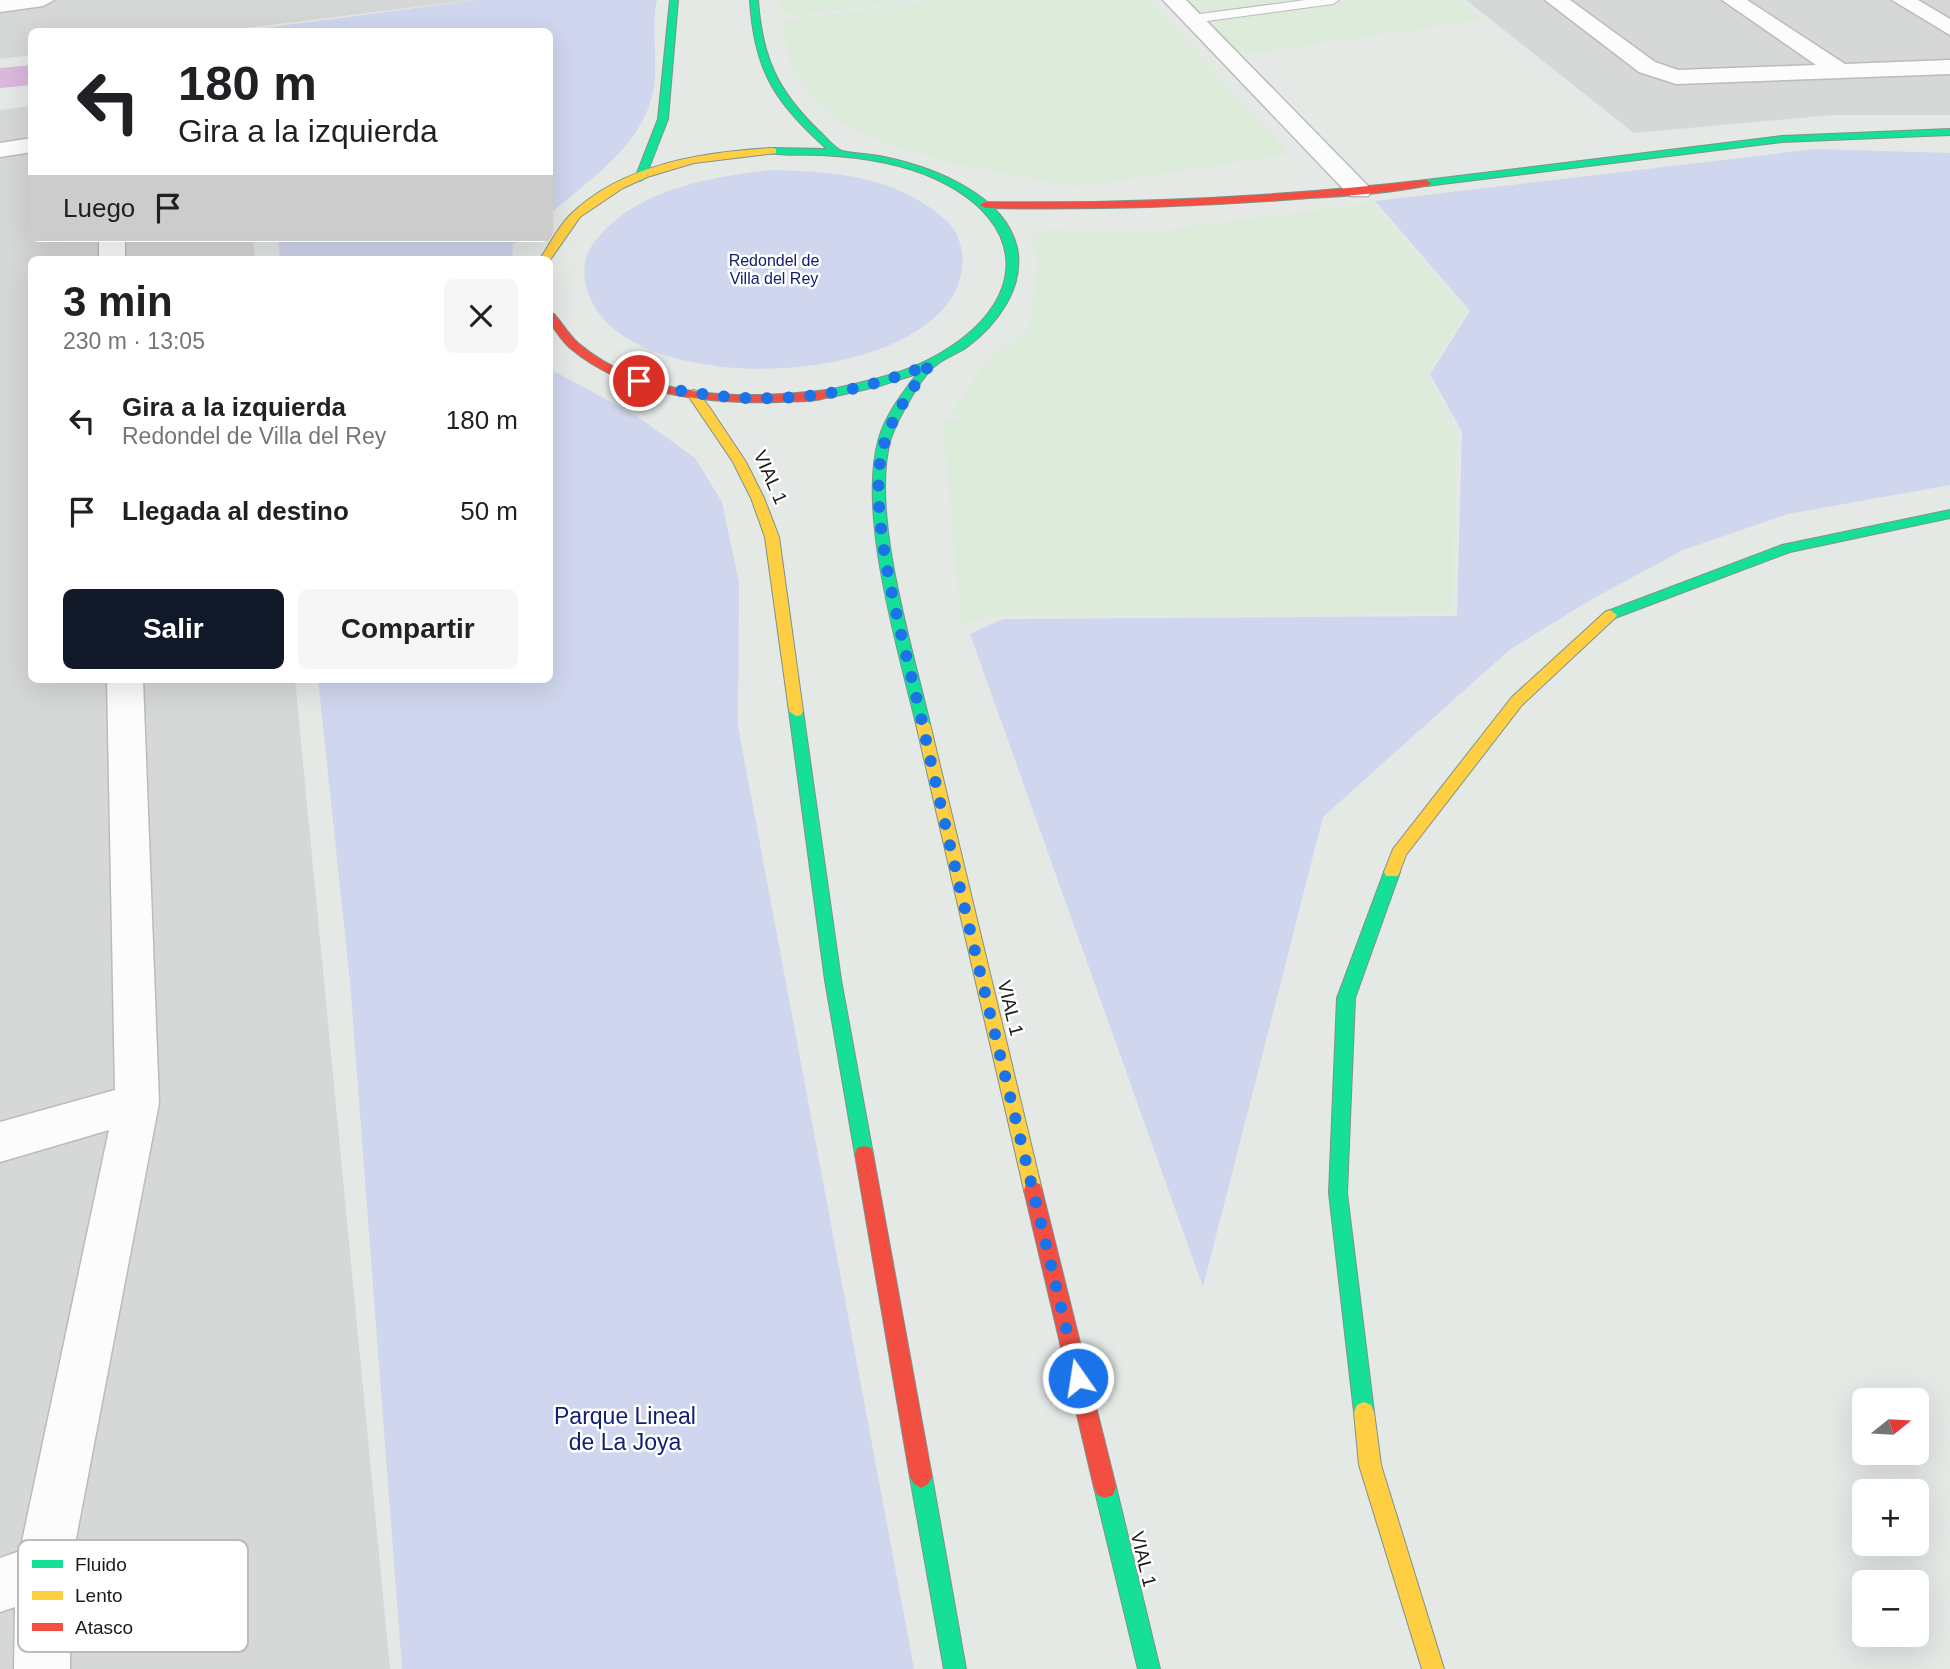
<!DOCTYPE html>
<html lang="es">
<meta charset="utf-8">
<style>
:root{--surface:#fff;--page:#f6f6f6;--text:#202124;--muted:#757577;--accent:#111827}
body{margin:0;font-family:Helvetica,sans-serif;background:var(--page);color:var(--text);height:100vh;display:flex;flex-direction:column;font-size:26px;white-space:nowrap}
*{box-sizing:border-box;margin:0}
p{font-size:23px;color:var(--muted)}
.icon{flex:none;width:38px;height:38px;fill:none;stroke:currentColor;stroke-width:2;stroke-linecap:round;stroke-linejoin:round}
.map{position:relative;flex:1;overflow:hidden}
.sheet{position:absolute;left:28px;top:256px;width:525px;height:427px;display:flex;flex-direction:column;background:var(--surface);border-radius:10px;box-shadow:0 7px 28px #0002}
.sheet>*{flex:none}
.top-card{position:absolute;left:28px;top:28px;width:525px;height:214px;border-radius:10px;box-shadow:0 7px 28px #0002;background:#fff;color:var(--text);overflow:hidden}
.needle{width:46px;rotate:72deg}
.tools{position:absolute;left:1852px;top:1388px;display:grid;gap:14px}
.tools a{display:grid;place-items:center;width:77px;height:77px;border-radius:10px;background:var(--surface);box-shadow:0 7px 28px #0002;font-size:35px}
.pin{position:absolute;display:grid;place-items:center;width:60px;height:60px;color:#fff;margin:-30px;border:4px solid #fff;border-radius:50%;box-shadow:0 2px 7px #0007}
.me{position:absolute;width:77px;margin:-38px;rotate:347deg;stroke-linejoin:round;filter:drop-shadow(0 0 5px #0008)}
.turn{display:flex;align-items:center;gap:24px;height:147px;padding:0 35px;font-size:32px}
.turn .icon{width:91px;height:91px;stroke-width:2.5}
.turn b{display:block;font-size:49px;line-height:60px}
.then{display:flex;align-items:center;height:66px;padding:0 35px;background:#0003;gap:14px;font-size:26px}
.round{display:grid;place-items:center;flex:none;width:74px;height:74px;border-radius:10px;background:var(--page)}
.summary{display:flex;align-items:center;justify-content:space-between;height:119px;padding:0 35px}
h1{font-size:42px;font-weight:800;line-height:52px}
.cta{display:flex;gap:14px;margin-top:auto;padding:14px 35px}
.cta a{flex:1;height:80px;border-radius:10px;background:var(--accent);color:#fff;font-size:28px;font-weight:800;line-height:80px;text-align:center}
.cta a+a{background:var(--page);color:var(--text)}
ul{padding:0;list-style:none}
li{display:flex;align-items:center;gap:21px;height:91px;padding:0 35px}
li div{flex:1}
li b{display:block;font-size:26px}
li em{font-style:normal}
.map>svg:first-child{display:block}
.residential{fill:#d5d8d6}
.commercial{fill:#dcebda}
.park{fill:#d0d6ee}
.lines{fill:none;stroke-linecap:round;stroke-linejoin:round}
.canal{fill:#dbb8dc;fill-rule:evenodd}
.lane-casing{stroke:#babcbb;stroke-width:2}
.street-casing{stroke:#babcbb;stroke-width:3}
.fast-casing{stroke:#7e928e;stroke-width:2}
.slow-casing{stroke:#7e928e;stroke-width:2}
.jam-casing{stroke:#7e928e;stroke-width:2}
.lane{fill:#fbfcfb;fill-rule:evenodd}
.street{fill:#fbfcfb;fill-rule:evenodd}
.fast{fill:#16e098;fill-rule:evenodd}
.slow{fill:#ffcf43;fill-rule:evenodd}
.jam{fill:#f24e42;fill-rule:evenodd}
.route{stroke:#1a73e8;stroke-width:12;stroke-dasharray:0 21.6}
.labels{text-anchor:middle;stroke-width:5;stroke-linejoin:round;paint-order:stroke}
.far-park-label{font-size:16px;fill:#112071;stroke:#fff}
.street-label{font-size:19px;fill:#1b1b1b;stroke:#fff}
.near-park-label{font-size:23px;fill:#112071;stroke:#fff}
.key{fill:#fff;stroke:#bbb;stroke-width:2}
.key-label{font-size:19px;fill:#1b1b1b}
</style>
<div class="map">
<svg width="1950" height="1669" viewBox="0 0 1950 1669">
<rect width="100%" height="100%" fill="#e4e9e6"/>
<!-- residential -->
<path class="residential" d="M0 0H473L221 31 32 32 31 55 0 59Z
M1466 0H1950V115H1834L1634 133Z
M31 106 32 238H253L255 259H32V679H295L390 1669H0V110Z"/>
<!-- commercial -->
<path class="commercial" d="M779 0H913L795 15 779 10Z
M936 0H1149L1289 154 1077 187 950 163 883 142 845 125 810 97 790 62 782 21Z
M1186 0H1460L1484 19 1250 54 1233 49Z
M1372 203 1467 311 1427 374 1453 420 961 418 951 414 982 367 1029 328 1038 263 1031 238 1044 229 1141 233Z
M943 420 1447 422 1457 432 1452 613 996 616 961 624Z"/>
<!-- park -->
<path class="park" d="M476 0H657C651 28 658 58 654 87 645 144 591 178 550 214V32L258 31 257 29Z
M1815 149 1950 153V485L1788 514 1683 550 1592 599 1508 651 1323 817 1203 1287 970 634 1003 619 1457 616 1462 432 1430 374 1470 311 1375 201Z
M769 170C833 171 898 176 947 221 960 233 964 253 962 269 947 386 642 404 592 302 584 286 580 264 591 247 630 190 706 178 769 170Z
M278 238H521L513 245 512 259H280Z
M550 369 635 415 695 458 722 502 739 583 738 726 914 1669H402L350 982 318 679H550Z"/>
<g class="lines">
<!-- canal -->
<path class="canal" d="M32 65V85L0 88V68Z"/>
<!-- lane casing -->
<g class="lane-casing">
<path id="lane" d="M1305 0H1339L1333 4 1192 23 1186 19 1192 15Z"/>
</g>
<!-- street casing -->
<g class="street-casing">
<path id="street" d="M0 0H54L43 6 0 12Z
M1163 0H1186L1368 186 1372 191 1368 196H1350Z
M1545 0H1570L1655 62 1678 70 1816 65 1722 0H1747L1845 64 1950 60V74L1676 84 1639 72Z
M1892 0H1918L1950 19V35Z
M32 138V152L0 157V143Z
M99 238H125V259H99Z
M107 679H143L159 1103 70 1570V1669H14L15 1607 0 1612V1558L20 1551 109 1130 0 1162V1122L115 1090Z"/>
</g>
<!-- fast casing -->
<g class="fast-casing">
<path id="fast" d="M670 0H678L668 119 645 178 640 181 635 178 658 119Z
M750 0H758C762 57 777 90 818 130 825 136 834 148 842 151 855 154 871 154 884 157 932 167 1005 194 1017 248 1025 287 997 325 967 347 957 354 944 358 935 366 921 377 897 420 891 438 869 511 913 649 930 724L923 729 916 724C898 648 857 513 879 438 886 414 902 394 917 374L876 387 827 398 821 394 823 391C863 382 903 375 939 354 1027 304 1032 224 936 179 901 163 860 157 822 155 804 154 786 156 768 153V149L772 148 827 149C775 102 754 71 750 0Z
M1950 129V135L1782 142 1426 186 1421 183 1426 180 1782 136Z
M1950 510V518L1790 552 1615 618H1605L1603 615 1605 612 1782 545Z
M796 706 803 711 841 980 873 1154 871 1160 864 1162 857 1160 855 1154 825 980 789 711Z
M1392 866 1398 868 1400 872 1355 998 1347 1193 1374 1412 1371 1419 1364 1422 1357 1419 1354 1412 1329 1193 1337 998 1384 872 1386 868Z
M921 1466 928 1470 932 1477 966 1669H944L910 1477 914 1470Z
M1105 1476 1113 1479 1116 1487 1160 1669H1138L1094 1487 1097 1479Z"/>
</g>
<!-- slow casing -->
<g class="slow-casing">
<path id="slow" d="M772 148 776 149V153L694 163 647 177 623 188 580 217 550 260 540 259C550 244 558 227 570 215 622 164 703 152 772 148Z
M693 390 697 391 710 408 746 462 764 498 779 537 803 711 801 715 796 716 789 711 765 537 751 498 733 462 687 394Z
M1610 610 1617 615 1615 618 1522 705 1406 855 1398 876H1386L1384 872 1393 849 1512 697 1605 612Z
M923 719 930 724 1042 1190 1040 1196 1033 1198 1026 1196 1024 1190 916 724Z
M1364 1402 1371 1405 1374 1412 1381 1465 1444 1669H1422L1359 1465 1354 1412 1357 1405Z"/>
</g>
<!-- jam casing -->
<g class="jam-casing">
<path id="jam" d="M1426 180 1431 183 1430 185C1386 194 1340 196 1296 199 1192 207 1089 210 985 208L980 205 985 202C1133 204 1279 197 1426 180Z
M550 313 554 314C562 323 569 335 578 343 645 400 744 400 827 390L833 394C822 403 795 401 781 402 709 404 627 396 570 348 562 341 556 331 550 323Z
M864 1146 871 1148 873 1154 932 1477 928 1484 921 1488 914 1484 910 1477 855 1154 857 1148Z
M1033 1182 1040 1184 1042 1190 1116 1487 1113 1495 1105 1498 1097 1495 1094 1487 1024 1190 1026 1184Z"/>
</g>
<!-- lane -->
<use href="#lane" class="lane"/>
<!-- street -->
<use href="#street" class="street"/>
<!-- fast -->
<use href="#fast" class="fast"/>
<!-- slow -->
<use href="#slow" class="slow"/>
<!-- jam -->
<use href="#jam" class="jam"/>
</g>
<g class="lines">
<!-- route -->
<path class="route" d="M639 381C737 408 836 404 930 364 906 398 882 428 879 472 874 547 908 655 924 731 972 947 1027 1162 1078 1378"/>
</g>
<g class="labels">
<!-- far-park labels -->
<g class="far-park-label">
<text x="774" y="266">Redondel de<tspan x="774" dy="18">Villa del Rey</tspan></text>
</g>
<!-- street labels -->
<g class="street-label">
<text transform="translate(771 477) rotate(66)" y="7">VIAL 1</text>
<text transform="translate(1011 1008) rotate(76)" y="7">VIAL 1</text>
<text transform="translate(1144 1559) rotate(76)" y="7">VIAL 1</text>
</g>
<!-- near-park labels -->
<g class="near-park-label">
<text x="625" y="1424">Parque Lineal<tspan x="625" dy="26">de La Joya</tspan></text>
</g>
</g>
<!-- legend -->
<rect x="18" y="1540" width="230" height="112" rx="10" class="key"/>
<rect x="32" y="1560" width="31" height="8" fill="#16e098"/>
<rect x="32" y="1591" width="31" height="9" fill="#ffcf43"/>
<rect x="32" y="1623" width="31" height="8" fill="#f24e42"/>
<g class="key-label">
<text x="75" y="1571">Fluido</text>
<text x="75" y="1602">Lento</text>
<text x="75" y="1634">Atasco</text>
</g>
</svg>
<div class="tools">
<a><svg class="needle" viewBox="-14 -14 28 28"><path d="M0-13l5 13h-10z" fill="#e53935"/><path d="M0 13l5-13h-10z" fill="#757577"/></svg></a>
<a>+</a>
<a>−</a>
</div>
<div class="pin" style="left:639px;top:381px;background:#d93025"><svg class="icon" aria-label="arrive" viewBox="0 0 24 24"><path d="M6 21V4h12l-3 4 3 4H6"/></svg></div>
<svg class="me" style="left:1078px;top:1378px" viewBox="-20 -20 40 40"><circle r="17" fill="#1a73e8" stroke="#fff" stroke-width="3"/><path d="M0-11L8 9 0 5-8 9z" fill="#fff"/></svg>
<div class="top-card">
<div class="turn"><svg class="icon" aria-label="left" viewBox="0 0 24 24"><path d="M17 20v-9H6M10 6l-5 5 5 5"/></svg><div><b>180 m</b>Gira a la izquierda</div></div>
<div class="then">Luego<svg class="icon" aria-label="arrive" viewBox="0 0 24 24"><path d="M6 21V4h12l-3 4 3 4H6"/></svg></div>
</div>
<section class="sheet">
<div class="summary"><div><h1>3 min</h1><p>230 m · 13:05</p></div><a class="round"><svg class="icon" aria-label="close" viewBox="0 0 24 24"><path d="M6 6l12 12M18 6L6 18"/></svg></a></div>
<ul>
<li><svg class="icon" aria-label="left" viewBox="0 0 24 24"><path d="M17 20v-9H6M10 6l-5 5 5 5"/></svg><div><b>Gira a la izquierda</b><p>Redondel de Villa del Rey</p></div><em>180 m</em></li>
<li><svg class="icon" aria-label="arrive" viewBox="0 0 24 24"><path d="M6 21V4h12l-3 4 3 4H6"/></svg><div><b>Llegada al destino</b></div><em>50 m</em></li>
</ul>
<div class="cta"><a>Salir</a><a>Compartir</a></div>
</section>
</div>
